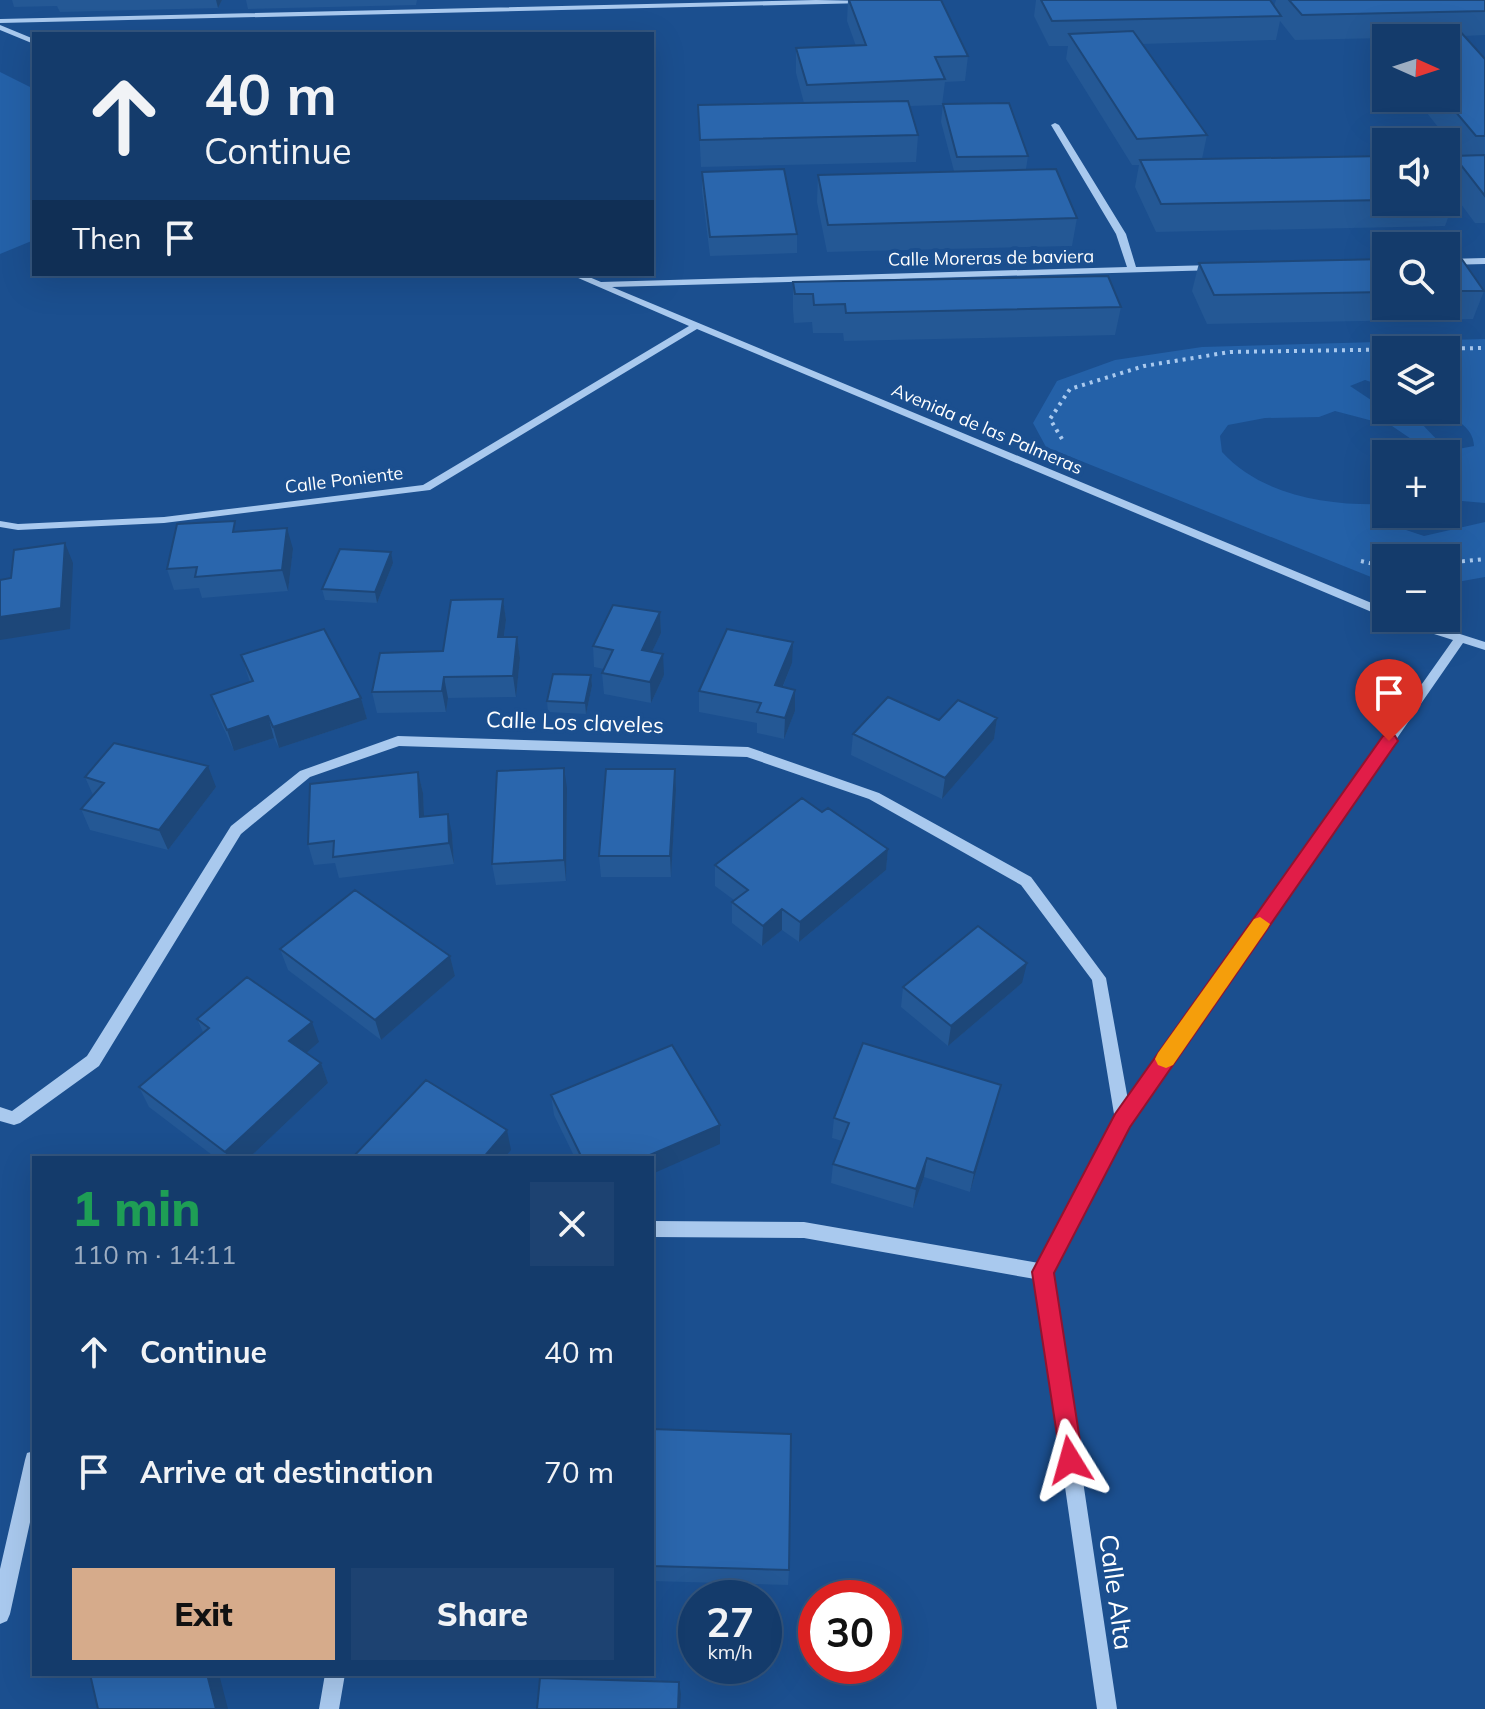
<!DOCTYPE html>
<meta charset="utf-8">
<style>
:root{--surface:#143b6b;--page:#1d4271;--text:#f1f3f6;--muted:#9dadc1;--line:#33557e;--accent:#d6ab8b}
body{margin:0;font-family:Mulish,sans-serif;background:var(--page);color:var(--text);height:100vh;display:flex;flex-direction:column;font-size:30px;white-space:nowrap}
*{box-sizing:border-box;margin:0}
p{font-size:26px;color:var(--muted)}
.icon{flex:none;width:44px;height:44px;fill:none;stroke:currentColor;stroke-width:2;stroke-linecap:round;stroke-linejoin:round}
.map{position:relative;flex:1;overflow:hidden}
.panel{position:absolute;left:32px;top:1156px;width:622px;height:520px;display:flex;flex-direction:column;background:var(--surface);border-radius:0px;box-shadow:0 8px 32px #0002,0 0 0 2px var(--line)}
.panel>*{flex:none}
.banner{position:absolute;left:32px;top:32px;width:622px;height:244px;border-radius:0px;box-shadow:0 8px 32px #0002,0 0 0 2px var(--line);background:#143b6b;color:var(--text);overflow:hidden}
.needle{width:52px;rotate:93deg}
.controls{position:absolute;left:1372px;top:24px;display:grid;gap:16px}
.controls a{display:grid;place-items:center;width:88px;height:88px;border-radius:0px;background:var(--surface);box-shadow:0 8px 32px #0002,0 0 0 2px var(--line);font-size:40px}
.speed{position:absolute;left:678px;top:1580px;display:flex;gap:16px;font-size:40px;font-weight:700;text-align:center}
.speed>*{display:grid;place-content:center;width:104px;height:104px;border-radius:50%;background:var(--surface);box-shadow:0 8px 32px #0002,0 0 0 2px var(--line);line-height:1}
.speed small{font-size:20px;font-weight:400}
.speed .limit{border:12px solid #d22;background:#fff;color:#111}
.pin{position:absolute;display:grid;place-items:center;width:68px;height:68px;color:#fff;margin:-82px -34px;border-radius:50% 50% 50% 0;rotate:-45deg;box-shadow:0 0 8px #0007}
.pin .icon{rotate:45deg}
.me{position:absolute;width:88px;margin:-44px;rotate:352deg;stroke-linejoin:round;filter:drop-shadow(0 0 6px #0008)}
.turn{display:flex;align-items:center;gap:28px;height:168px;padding:0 40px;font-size:36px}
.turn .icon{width:104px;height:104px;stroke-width:2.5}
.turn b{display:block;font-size:56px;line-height:68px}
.then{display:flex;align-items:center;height:76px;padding:0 40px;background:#0003;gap:16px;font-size:30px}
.round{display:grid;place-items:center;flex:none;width:84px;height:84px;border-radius:0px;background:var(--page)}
.summary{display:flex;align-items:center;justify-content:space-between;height:136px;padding:0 40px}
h1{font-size:48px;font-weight:800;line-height:60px;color:#1e9e55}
.cta{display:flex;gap:16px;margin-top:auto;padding:16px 40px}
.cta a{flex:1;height:92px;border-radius:0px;background:var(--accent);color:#111;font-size:32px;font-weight:800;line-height:92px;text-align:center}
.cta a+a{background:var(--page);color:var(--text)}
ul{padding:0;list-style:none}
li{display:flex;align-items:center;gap:24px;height:120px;padding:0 40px}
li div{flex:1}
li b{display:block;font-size:30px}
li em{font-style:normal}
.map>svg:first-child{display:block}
.green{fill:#2461a8;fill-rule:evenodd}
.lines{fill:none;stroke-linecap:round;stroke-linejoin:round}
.path{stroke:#a9c9ee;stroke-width:4;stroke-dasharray:3 5;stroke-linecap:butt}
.minor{fill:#a9c9ee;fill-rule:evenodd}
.wall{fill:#245895}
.shaded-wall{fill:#1d4779}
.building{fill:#2a66ad;stroke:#1d4779;stroke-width:2}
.route{fill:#e11d48;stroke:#92132f;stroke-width:2}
.slow{fill:#f59e0b}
.labels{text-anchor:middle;stroke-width:8;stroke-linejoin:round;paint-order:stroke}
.far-street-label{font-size:18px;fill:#fff;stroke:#1b4f8f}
.street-label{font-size:22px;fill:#fff;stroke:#1b4f8f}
.near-street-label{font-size:26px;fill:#fff;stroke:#1b4f8f}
</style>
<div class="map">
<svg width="1485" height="1709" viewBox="0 0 1485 1709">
<rect width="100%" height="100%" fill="#1b4f8f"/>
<!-- green -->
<path class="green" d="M0 72 34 89V240L0 254Z
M1485 339V503L1462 501 1446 505V454H1427L1423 447 1392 426 1335 411 1319 417 1265 418 1228 425 1220 436 1222 452C1262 496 1329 506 1386 504V514H1415L1408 516 1403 529 1424 536 1485 522V577L1446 584V558H1386V583L1046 447 1033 423 1057 381 1115 360 1202 347ZM1386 350H1446V410H1437C1453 419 1473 425 1474 446L1458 449 1442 445 1420 422 1386 410 1350 386 1365 380 1386 387Z"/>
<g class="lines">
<!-- path -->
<path class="path" d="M1062 439 1050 419 1070 389 1144 366 1230 352 1485 348
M1361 561 1386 567
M1446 563 1485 559"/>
<!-- minor -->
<path class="minor" d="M816 0 870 1 866 3 0 23V19Z
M0 25 34 39V44L0 30Z
M1055 123 1059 125 1126 234 1136 267 1214 265 1219 268 1217 270 612 287 1386 609V618L697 329 430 490 164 523 18 530 0 527V521L18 524 164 517 423 485 689 326 569 274H582L601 282 1127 267 1116 234 1051 125Z
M1485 258V264L1446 265V259Z
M1391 618H1410L1485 642V650L1463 643 1129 1125 1052 1273 1117 1709H1097L1035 1279 804 1238 652 1237V1221L804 1222 1039 1263 1115 1120 1092 980 1021 885 869 799 747 757 399 746 310 777 241 834 99 1066 20 1123 14 1125 0 1121V1107L12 1111 87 1056 231 826 300 771 398 736 748 747 879 793 1031 877 1106 978 1128 1100 1453 640 1393 621Z
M34 1451V1504L10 1614 7 1621 0 1624V1569L25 1460 27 1453Z
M325 1674H345L339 1709H319Z"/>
</g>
<!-- wall -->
<path class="wall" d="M12 0H222L218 8 60 12 57 6 14 7Z
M246 0H417L416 5 248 9Z
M848 0H941L968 56 965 81 945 82 942 105 910 106 918 135 916 162 701 167 698 105 804 103 796 73V48L856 46 847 21Z
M1036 0H1270L1274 6 1276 0H1485V35L1463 36 1485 59V223H1475L1446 184V178L1454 156H1461L1415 98H1446V38H1386V62L1380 55 1385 38 1295 40 1280 21 1276 40 1142 44 1207 135 1202 159 1386 156V202H1446V187L1455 199 1445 226 1156 232 1135 187 1139 165H1132L1066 59 1068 46H1049L1034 16Z
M943 104 1028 156 1026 169 1077 218 1072 246 827 252 817 202 818 175 954 171 941 122Z
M702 172 797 234V253L710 256 702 191Z
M1446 258 1484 291 1473 319 1207 324 1192 291 1199 263 1386 259V306H1446Z
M793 282 1121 307 1115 335 844 341 843 333H813L812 322 794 323 793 310Z
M238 532 293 549 288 591 202 598 199 588 174 590 167 569Z
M393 563 377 603 325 600 322 589Z
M503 599 506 620 504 637H517L520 658 516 697 448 698 446 712 377 713 372 692 443 651Z
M660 612 661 633 652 652 664 675 651 703 604 694 602 673 604 669 594 667 593 646Z
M241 655 361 698 367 719 279 748 274 738 234 751 218 716 211 695 250 682Z
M792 663 783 687 795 711 784 739 757 733V723L699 712V691Z
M591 675 592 686 586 714 548 712 547 701Z
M997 718 994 739 942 799 851 755 853 734 939 720Z
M675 769 676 790 671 877H601L599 856Z
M418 772 423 793 424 816 452 834 454 864 339 878 335 863 314 865 308 844Z
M85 777 216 787 168 850 90 830 81 809 93 795Z
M567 788 566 881 496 885 492 864Z
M822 812 888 849 886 870 799 942 782 930 762 946 732 923V902L734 900 715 886V865Z
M280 949 450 956 455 976 381 1040 288 970Z
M1022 983 948 1046 901 1007 903 987Z
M197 1019 319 1042 306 1053 321 1063 328 1083 249 1158H216L149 1107 139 1087 203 1032Z
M551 1095 720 1144 652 1158H575L554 1115Z
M996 1104 970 1192 924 1177 913 1208 831 1183 833 1164 842 1141 832 1138 834 1118Z
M652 1429 789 1570 788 1585 652 1581Z"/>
<!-- shaded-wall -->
<path class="shaded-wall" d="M216 0H222L218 8Z
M287 528 293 549 288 591 282 570Z
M65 543 73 563 70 629 0 640V617Z
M391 552 393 563 377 603 375 592Z
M503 599 506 620 501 658 498 637Z
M660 612 661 633 643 671 642 650Z
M517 637 520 658 516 697 513 676Z
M793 642 792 663 775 706V685Z
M663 654 664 675 651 703 650 682Z
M591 675 592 686 586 714 585 703Z
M444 677 448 698 446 712 442 691Z
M795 690V711L784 739 785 718Z
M361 698 367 719 279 748 273 727Z
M268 716 274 738 234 751 227 730Z
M997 718 994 739 942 799 945 778Z
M208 766 216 787 168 850 159 830Z
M564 768 567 788 566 881 564 860Z
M675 769 676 790 671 877 670 856Z
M418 772 423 793 425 837 420 817Z
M448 814 452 834 454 864 449 843Z
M888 849 886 870 799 942 800 922Z
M782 909V930L762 946 763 926Z
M450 956 455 976 381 1040 375 1020Z
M1027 963 1022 983 948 1046 951 1026Z
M312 1022 319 1042 297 1061 289 1041Z
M321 1063 328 1083 249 1158H228L225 1152Z
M1001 1085 996 1104 970 1192 974 1173Z
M720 1125V1144L652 1174V1158H643Z
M507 1130 511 1150 504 1158H483Z
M927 1158 924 1177 913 1208 916 1189Z
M207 1674H219L228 1709H216Z
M679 1682 681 1694 680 1709H678Z"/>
<!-- building -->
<path class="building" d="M849 0H941L968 56 935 57 945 79 807 85 796 48 866 45Z
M1041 0H1270L1281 16 1052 21Z
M1289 0H1485V11L1302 15Z
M1457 28 1485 59V136H1476L1444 98H1446V38H1394L1387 30Z
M1133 31 1207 135 1137 139 1069 34Z
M908 101 918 135 700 140 698 105Z
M1009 103 1028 156 957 157 943 104Z
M1485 155V196L1454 156Z
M1386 156V200L1161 204 1140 160Z
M784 169 797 234 710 237 702 172Z
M1056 169 1077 218 828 225 818 175Z
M1446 187 1455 199H1446Z
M1446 258H1461L1484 291H1446Z
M1386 259V292L1214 295 1199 263Z
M1108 276 1121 307 846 313 845 304 814 305 813 294H795L793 282Z
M235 521 233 532 287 528 282 570 195 577 197 567 167 569 177 524Z
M65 543 61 608 0 617V580L11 578 14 550Z
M340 549 391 552 375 592 322 589Z
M503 599 498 637H517L513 676 444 677 442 691 372 692 380 653 443 651 451 600Z
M613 605 660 612 642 650 663 654 650 682 602 673 613 650 593 646Z
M324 629 361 698 273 727 268 716 227 730 211 695 253 681 241 655Z
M727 629 793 642 775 685 795 690 785 718 757 712 761 703 699 691Z
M553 674 591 675 585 703 547 701Z
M888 697 939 720 958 700 997 718 945 778 853 734Z
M114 743 208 766 159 830 81 809 104 783 85 777Z
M564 768V860L492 864 497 771Z
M606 769H675L670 856H599Z
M418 772 420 817 448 814 449 843 333 857 334 841 308 844 310 784Z
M802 798 822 812 828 808 888 849 800 922 782 909 763 926 732 902 748 890 715 865Z
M355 890 450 956 375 1020 280 949Z
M978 926 1027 963 951 1026 903 987Z
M247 977 312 1022 289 1041 321 1063 225 1152 139 1087 209 1028 197 1019Z
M863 1043 1001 1085 974 1173 927 1158 916 1189 833 1164 849 1123 834 1118Z
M672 1045 720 1125 643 1158H582L551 1095Z
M426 1080 507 1130 483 1158H352Z
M652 1429 791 1434 789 1570 652 1566Z
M90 1674H207L216 1709H98Z
M540 1678 679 1682 678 1709H537Z"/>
<!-- route -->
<path class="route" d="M1389 735 1395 736 1398 741 1395 745 1130 1127 1054 1273 1083 1460 1079 1468 1070 1472 1062 1468 1032 1272 1115 1114 1383 736Z"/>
<!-- slow -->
<path class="slow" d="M1260 917 1270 924 1267 929 1173 1065 1166 1068 1158 1065 1155 1059 1158 1053 1254 919Z"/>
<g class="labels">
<!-- far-street labels -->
<g class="far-street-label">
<text transform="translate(991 258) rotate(-1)" y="6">Calle Moreras de baviera</text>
<text transform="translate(987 429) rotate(23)" y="6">Avenida de las Palmeras</text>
<text transform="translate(344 480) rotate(-7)" y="6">Calle Poniente</text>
</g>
<!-- street labels -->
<g class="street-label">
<text transform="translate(575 722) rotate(2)" y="8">Calle Los claveles</text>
</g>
<!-- near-street labels -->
<g class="near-street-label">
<text transform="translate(1116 1592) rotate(82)" y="9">Calle Alta</text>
</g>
</g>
</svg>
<div class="controls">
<a><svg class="needle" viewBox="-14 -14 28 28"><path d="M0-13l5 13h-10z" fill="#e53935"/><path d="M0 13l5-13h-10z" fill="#9dadc1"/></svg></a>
<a><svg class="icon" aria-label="sound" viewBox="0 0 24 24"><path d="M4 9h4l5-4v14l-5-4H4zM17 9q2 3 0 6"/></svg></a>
<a><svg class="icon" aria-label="search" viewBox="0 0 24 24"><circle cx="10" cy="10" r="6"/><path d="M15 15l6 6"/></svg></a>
<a><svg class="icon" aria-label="layers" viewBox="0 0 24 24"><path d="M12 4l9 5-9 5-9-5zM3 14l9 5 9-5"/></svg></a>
<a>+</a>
<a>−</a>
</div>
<div class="speed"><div>27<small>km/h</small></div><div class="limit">30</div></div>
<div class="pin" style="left:1389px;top:741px;background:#d93025"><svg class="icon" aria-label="arrive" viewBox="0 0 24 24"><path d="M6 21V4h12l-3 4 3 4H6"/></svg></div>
<svg class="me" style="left:1070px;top:1460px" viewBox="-20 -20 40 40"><path d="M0-17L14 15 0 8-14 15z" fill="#e11d48" stroke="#fff" stroke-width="4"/></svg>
<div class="banner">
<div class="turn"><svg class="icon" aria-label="ahead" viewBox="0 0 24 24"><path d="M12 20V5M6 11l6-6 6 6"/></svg><div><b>40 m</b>Continue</div></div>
<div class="then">Then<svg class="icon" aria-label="arrive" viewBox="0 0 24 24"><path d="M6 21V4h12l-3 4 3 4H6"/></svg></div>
</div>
<section class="panel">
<div class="summary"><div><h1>1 min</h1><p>110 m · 14:11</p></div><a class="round"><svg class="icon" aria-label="close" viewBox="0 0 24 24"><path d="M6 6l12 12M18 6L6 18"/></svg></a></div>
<ul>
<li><svg class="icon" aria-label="ahead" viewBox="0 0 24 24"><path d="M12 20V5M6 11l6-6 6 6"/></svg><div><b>Continue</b></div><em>40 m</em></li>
<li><svg class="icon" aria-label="arrive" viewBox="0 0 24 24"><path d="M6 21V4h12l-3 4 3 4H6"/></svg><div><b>Arrive at destination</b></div><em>70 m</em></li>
</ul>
<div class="cta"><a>Exit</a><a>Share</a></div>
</section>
</div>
